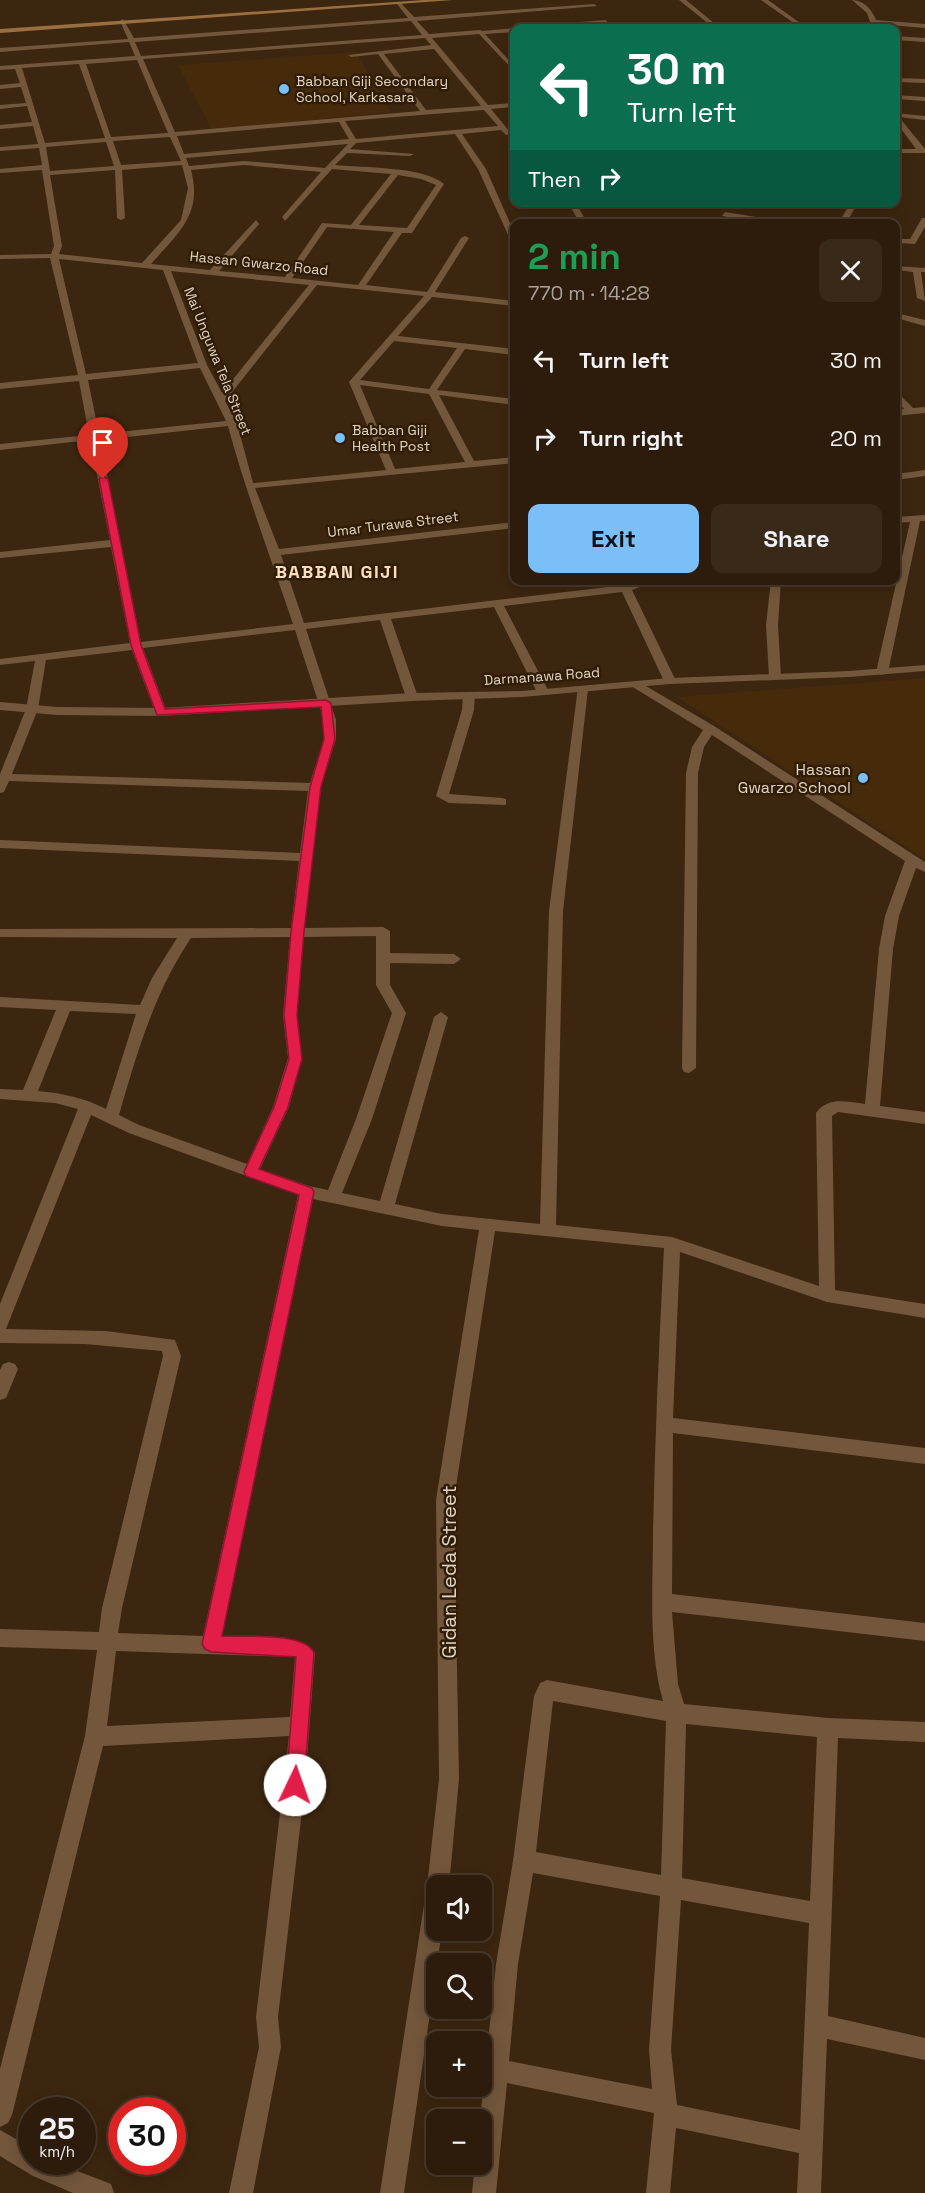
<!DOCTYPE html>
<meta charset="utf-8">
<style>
:root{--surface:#2d1c0b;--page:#392919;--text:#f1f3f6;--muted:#a7a19d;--line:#483a2c;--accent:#7abff8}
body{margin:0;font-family:"Space Grotesk",sans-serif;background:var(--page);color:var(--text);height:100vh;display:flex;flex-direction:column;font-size:22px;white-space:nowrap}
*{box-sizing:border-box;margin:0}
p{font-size:20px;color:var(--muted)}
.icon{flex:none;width:33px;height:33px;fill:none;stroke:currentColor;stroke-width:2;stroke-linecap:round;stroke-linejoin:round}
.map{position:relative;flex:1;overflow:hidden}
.drawer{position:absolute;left:510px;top:219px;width:390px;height:366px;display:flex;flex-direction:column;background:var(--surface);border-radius:12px;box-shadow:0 3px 15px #0003,0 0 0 2px var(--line)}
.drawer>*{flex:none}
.guide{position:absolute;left:510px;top:24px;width:390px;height:183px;border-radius:12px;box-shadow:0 3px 15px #0003,0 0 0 2px var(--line);background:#0b6e4f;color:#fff;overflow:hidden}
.buttons{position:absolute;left:426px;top:1875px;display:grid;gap:12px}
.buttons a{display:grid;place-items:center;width:66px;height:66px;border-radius:12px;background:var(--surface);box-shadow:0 3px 15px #0003,0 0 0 2px var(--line);font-size:30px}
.speed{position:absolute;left:18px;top:2097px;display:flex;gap:12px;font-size:30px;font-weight:700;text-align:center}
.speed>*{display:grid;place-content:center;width:78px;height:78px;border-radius:50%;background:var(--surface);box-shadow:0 3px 15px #0003,0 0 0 2px var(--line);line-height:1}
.speed small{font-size:15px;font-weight:400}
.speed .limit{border:9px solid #d22;background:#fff;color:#111}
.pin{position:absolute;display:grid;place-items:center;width:51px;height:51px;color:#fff;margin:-62px -26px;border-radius:50% 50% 50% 0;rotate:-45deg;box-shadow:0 0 6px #0007}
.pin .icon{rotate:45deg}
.me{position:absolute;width:66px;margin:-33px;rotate:3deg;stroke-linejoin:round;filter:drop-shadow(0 0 4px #0008)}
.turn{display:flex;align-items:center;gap:21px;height:126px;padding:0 18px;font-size:27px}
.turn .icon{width:78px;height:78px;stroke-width:2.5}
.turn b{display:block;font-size:42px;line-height:51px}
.then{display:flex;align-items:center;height:57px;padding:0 18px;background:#0003;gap:12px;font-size:22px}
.round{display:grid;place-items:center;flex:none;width:63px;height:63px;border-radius:12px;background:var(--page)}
.head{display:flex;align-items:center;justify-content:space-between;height:102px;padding:0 18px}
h1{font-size:36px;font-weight:800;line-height:45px;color:#1e9e55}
.action{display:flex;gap:12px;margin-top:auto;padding:12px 18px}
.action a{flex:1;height:69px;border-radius:12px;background:var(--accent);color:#111;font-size:24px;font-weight:800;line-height:69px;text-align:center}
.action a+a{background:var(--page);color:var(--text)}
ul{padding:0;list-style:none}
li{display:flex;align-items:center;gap:18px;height:78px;padding:0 18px}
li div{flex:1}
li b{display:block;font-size:22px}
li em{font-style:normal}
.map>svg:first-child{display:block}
.built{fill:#452b0c}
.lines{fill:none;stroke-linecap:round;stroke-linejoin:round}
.minor{fill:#72573c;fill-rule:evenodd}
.tertiary{fill:#72573c;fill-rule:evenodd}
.secondary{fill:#996f41;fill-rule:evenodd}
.route{fill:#e11d48;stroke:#92132f;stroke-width:1.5}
.poi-dot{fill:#7abff8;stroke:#311d05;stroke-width:2}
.labels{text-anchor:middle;stroke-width:5;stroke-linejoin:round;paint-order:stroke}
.far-poi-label{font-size:14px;fill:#e0d2c5;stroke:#311d05;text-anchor:start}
.far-street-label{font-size:14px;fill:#e0d2c5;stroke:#311d05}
.poi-label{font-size:16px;fill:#e0d2c5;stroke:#311d05;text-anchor:end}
.far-district-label{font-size:18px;font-weight:bold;letter-spacing:1.5px;fill:#f9ddc2;stroke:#311d05}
.near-street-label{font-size:20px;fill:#e0d2c5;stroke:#311d05}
</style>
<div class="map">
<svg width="925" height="2193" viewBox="0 0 925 2193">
<rect width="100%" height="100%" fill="#3c260f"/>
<!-- built -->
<path class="built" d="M356 52 391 112 212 130 178 65Z
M925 678V859L677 697Z"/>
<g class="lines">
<!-- minor -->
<path class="minor" d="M679 0H686L720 28H714Z
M761 0H768L807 28H801Z
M852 0C864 0 872 10 876 20L925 24V28L877 24 878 28H872L867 13Z
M400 2 414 17 594 4 597 6 417 21 429 34 480 30 482 31 514 28H515L514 32 485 34 514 66V71L479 34 432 38 488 105 514 103V107L491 109 510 132H514V136L506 135 501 130 462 134 486 169 514 232V239L509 237 478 169 455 134 356 143 350 149 414 154 410 156 347 153 335 165C363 168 423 166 444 184L412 233H402L366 285 427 292 461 238 465 236 469 238 435 292 514 301V306L432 297 398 336 514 349V355L465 349 437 390 514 399V405L439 395 474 461 514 457V463L255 488 279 549 514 522V528L281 555 304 623 625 585 640 580H658L632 590 676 681 670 684 664 681 622 592 504 606 549 692 543 695 537 692 494 607 391 619 418 697 412 701 406 697 380 620 306 629 336 720V739L321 787 304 928 383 927 390 931V953L454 954 461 959 454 964 390 963V985L406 1013 372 1119 342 1193 380 1201 434 1017 441 1012 448 1017 395 1204 442 1214 540 1224 549 911 578 687 582 686 588 689 563 911 556 1225 672 1237 819 1286 816 1113C828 1096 848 1102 865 1104L879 949 885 916 905 861 712 735 704 747 698 773 696 1068 689 1073 684 1072 682 1068 686 773 692 747 703 730 631 686V682H639L714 726 925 862V872L916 868 899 916 893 949 880 1106 925 1112V1124L838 1112 832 1116 835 1290 925 1304V1318L827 1302 680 1252 673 1418 925 1448V1464L673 1433 672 1594 925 1623V1641L672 1612 678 1684 684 1704 828 1718 925 1722V1742L838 1738 828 2016 925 2038V2060L827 2039 821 2193H797L799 2153 676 2128 670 2193H646L654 2113 507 2083 496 2193H472L475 2164H482L480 2120 496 1964 513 1861 534 1696 540 1683 547 1680 663 1701C648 1648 653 1587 653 1532 655 1438 659 1343 664 1248L495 1231 454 1500 459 1779 449 1886H436V1930H442L404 2193H380L425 1898 429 1890 427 1886 439 1779 436 1500 479 1230 442 1226 313 1199 222 1636C245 1637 305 1631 315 1653L305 1785 278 2017 281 2047 253 2193H229L259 2047 256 2017 289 1736 103 1746 12 2115 8 2123 0 2127V2069L85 1736 97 1650 0 1647V1629L99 1632 102 1608 163 1356 162 1351 85 1344 0 1343V1304L78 1109 55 1103 0 1099V1089L23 1090 56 1010 0 1007V997L140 1005 152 978 177 938 0 937V929L291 928 299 861 0 848V840L300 853 308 791 9 781 4 792 0 793V774L26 709 35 661 0 665V659L130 643 111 547 0 558V552L110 540 90 440 0 450V444L89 435 79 381 0 389V383L78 375 50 258 0 259V255L51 254 54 246 42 170 0 173V169L42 165 39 148 0 151V147L38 144 33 126 0 129V125L32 122 27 106 0 109V105L26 103 21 87 0 89V85L20 83 15 69 0 70V66L135 56 129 42 0 52V48L128 39 120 21 123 19 134 38 408 18 397 4ZM411 21 422 35 141 56 135 42ZM425 38 431 45 348 55 351 57 378 54 420 111 175 132 143 59ZM434 49 481 106 426 110 384 54ZM137 60 168 133 111 137 86 64ZM79 64 105 138 45 143 22 68ZM484 110 498 126 356 139 345 121ZM339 122 349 139 184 154 177 136ZM170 137 181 161 121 165 113 141ZM106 142 114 166 50 171 46 147ZM348 144 325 168 244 161 189 166 186 158ZM182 165 188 188 181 220 142 263 59 254 62 246 50 175 115 170 117 218 121 220 125 218 122 170ZM244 165 321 172 282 217 285 221 332 169 391 174 351 225 322 223 285 277 219 271 259 224 256 220 210 270 151 264C178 233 203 215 191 170ZM398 175 421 179 436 185 407 228 359 225ZM327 227 394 232 358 285 292 278ZM59 259 163 270 198 363 86 374ZM171 271 309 285 222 393 207 365ZM317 285 424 296 349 382 386 470 253 483 237 423 225 401ZM394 341 457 348 429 389 360 380ZM200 368 226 421 99 434 88 380ZM360 385 429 394 465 462 395 469ZM228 426C246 493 271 558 293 624L141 642 100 440ZM295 630 324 720V739L310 783 12 774 38 709 46 660 132 650 155 712 161 716 167 712 143 648ZM376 936V985L392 1013 356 1119 328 1190 309 1186 260 1169 289 1107 302 1058 297 1015 303 937ZM290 937 283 1015 288 1058 273 1107 247 1164 139 1125 119 1115C137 1053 154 993 191 938ZM70 1011 136 1014 106 1109C85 1098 62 1093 38 1091ZM91 1115 129 1133 298 1195 203 1636 118 1633 122 1608 181 1356 175 1340 106 1331 6 1329ZM116 1651 295 1657 290 1717 107 1726ZM553 1701 666 1721 661 1875 536 1852ZM686 1724 817 1737 810 1901 682 1878ZM533 1873 660 1896 649 2050 652 2089 509 2061 518 1964ZM681 1900 809 1923 800 2130 677 2105 671 2050Z
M606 20 608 23 527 28 530 26Z
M896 36 925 38V42L896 40Z
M896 78 925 79V83L896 82Z
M896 95 925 97V101L896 99Z
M896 113 925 116V120L899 117 925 149V153H896V149H916L896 122Z
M568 202H619L578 207 588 224H580Z
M851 202H858L846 224H838Z
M725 212 788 222 792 224H770L722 216Z
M922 218H925V227L915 244 896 243V239H910Z
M896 266 925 268V272H921L925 301 917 298 913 272 896 270Z
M896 313 925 320V326L896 318Z
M896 391 913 408 925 407V413L896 416V410L904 409 896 399Z
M925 470V476L896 480V474Z
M925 515V521H920L888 672 882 675 878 674 876 672 910 522 896 523V517Z
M771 580H781L778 625 781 677 775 680 769 677 766 625Z
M469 692 475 695 474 710 449 794 502 798 506 799V805L449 803 436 796 462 710 463 695Z
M9 1362 15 1364 18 1369 6 1398 0 1400V1370L3 1364Z
M0 2130 32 2148V2162H54L111 2184 114 2193H73L33 2176 0 2156Z"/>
<!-- tertiary -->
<path class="tertiary" d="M925 665V671L849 677 670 684 522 697 412 701 161 716 57 715 0 710V702L57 707 161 708 412 693 522 691 670 678 849 671Z"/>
<!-- secondary -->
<path class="secondary" d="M424 0H453L0 33V29Z"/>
</g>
<!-- route -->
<path class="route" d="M103 476 108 479 141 645 165 709 326 700 331 703 335 739 321 787 304 932 297 1015 302 1059 288 1107 259 1169 312 1188 314 1192 222 1636C244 1637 305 1632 314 1653L304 1785 302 1791 295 1794 288 1791 286 1785 296 1657 211 1652 205 1649 202 1644 299 1195 246 1176 244 1172 274 1107 289 1059 284 1015 291 932 310 787 324 739 321 707 157 715 131 645 99 479Z"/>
<!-- markers -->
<g class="poi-dot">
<circle cx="284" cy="89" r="6"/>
<circle cx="340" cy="438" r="6"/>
<circle cx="863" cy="778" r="6"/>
</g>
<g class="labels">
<!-- far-poi labels -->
<g class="far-poi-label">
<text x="296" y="86">Babban Giji Secondary<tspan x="296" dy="16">School, Karkasara</tspan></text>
<text x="352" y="435">Babban Giji<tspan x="352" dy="16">Health Post</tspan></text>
</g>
<!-- far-street labels -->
<g class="far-street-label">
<text transform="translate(259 263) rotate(6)" y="5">Hassan Gwarzo Road</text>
<text transform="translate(218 361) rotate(68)" y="5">Mai Unguwa Tela Street</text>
<text transform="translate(393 524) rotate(-7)" y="5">Umar Turawa Street</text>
<text transform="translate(542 676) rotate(-4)" y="5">Darmanawa Road</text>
</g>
<!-- poi labels -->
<g class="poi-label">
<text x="851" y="775">Hassan<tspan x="851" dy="18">Gwarzo School</tspan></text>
</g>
<!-- far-district labels -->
<g class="far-district-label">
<text x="337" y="578">BABBAN GIJI</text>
</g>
<!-- near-street labels -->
<g class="near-street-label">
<text transform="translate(449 1572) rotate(-90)" y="7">Gidan Leda Street</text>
</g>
</g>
</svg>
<div class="buttons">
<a><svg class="icon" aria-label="sound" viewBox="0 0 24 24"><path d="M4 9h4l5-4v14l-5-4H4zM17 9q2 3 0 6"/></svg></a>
<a><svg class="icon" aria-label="search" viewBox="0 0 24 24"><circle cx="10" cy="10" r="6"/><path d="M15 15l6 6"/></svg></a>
<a>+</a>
<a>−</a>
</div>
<div class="speed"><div>25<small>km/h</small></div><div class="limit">30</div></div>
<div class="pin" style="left:103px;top:479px;background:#d93025"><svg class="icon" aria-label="arrive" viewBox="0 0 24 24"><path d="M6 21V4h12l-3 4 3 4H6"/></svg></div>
<svg class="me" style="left:295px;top:1785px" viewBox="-20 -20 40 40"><circle r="19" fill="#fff"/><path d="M0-13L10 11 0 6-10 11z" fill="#e11d48"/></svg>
<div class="guide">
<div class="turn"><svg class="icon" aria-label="left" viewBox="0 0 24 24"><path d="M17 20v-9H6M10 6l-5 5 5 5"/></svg><div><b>30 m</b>Turn left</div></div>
<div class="then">Then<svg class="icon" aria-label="right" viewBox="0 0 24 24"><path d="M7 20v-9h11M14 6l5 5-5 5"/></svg></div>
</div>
<section class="drawer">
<div class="head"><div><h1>2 min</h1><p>770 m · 14:28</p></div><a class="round"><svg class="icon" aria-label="close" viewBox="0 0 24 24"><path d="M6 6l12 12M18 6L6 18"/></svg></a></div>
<ul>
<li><svg class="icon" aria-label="left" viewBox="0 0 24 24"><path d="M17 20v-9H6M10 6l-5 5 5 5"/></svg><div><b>Turn left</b></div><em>30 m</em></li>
<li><svg class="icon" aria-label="right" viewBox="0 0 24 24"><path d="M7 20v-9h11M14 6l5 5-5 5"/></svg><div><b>Turn right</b></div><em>20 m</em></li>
</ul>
<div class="action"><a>Exit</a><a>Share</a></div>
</section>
</div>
